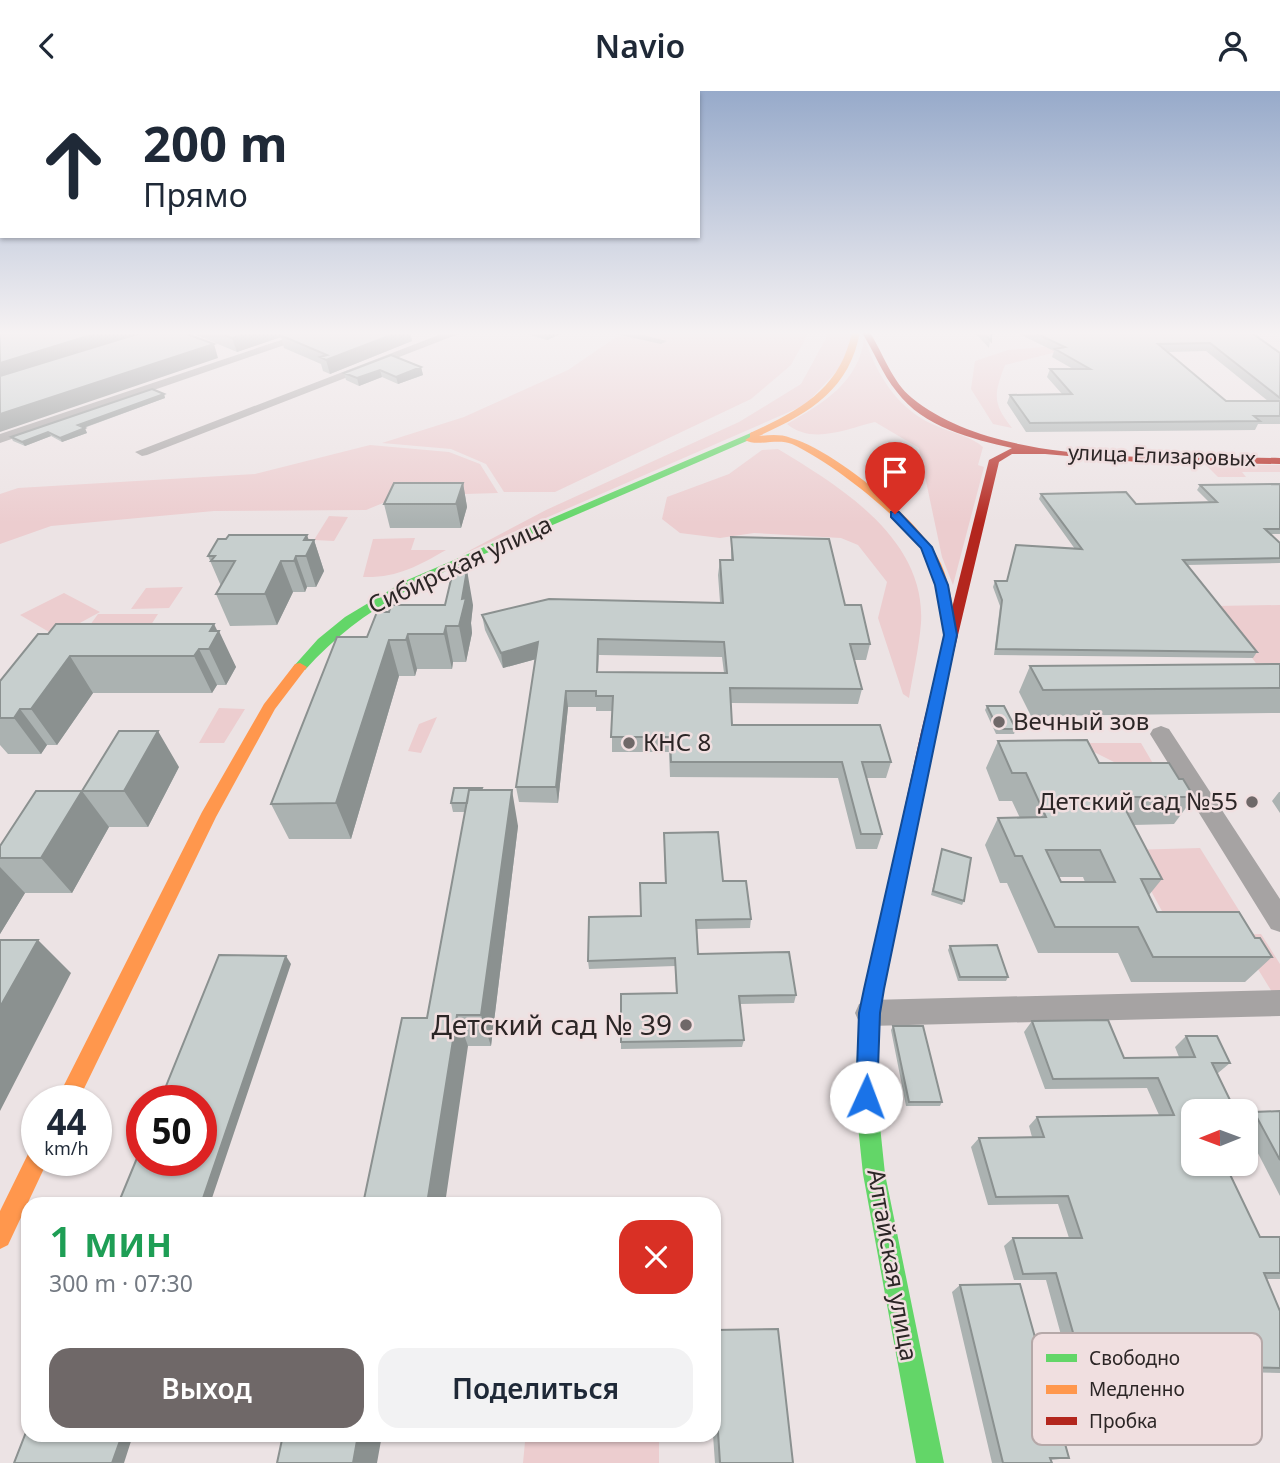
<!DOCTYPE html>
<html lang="ru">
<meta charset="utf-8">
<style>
:root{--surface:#fff;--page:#f2f2f3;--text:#1f2937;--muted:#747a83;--accent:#6f6868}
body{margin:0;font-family:"Noto Sans",sans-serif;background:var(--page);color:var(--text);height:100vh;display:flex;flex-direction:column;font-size:26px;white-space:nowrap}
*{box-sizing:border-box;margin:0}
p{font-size:23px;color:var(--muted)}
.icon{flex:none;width:38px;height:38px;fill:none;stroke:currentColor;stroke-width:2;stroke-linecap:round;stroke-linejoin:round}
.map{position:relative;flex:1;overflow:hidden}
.panel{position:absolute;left:21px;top:1106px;width:700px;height:245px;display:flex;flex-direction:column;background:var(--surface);border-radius:21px;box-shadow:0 2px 5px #0004}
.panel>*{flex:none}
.top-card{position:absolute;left:0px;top:0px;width:700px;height:147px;box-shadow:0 2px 5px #0004;background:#fff;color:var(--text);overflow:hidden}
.needle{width:46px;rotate:269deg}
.tools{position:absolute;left:1181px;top:1008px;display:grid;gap:14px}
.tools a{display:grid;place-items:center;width:77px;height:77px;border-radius:14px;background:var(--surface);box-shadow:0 2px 5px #0004;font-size:35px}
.speed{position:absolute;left:21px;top:994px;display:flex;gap:14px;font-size:35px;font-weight:700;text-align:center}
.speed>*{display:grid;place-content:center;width:91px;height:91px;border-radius:50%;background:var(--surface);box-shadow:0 2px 5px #0004;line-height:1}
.speed small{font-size:18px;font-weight:400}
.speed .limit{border:10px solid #d22;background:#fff;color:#111}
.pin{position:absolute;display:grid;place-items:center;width:60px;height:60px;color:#fff;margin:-72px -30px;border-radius:50% 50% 50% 0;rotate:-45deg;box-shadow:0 0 7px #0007}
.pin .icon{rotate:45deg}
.me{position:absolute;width:77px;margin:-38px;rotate:2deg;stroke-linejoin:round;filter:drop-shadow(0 0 5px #0008)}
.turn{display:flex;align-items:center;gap:24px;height:147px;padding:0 28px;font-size:32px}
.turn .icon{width:91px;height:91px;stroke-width:2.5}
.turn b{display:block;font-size:49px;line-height:60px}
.round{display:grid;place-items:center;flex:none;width:74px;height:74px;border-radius:21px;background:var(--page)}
.headline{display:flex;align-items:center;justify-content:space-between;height:119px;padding:0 28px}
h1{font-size:42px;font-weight:600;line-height:52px;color:#1e9e55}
.primary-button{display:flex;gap:14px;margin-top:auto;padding:14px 28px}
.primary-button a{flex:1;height:80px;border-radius:21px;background:var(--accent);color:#fff;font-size:28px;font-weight:600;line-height:80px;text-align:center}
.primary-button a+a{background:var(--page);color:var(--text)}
header{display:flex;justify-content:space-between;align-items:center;height:91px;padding:0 28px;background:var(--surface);font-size:32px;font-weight:600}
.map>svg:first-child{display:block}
.green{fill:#eccdcf}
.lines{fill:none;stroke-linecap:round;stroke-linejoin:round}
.street{fill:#a6a3a3;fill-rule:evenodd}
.fast{fill:#63d668;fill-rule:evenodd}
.slow{fill:#ff974d;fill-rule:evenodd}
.jam{fill:#b3261e;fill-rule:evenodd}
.wall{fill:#abb2b1;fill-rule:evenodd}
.shaded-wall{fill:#8b9190}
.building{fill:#c7cfce;stroke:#8b9190;stroke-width:2;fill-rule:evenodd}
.route{fill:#1a73e8;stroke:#114b97;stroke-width:2}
.poi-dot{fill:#6f6868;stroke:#f0dfe0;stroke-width:2.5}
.labels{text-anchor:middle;stroke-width:5;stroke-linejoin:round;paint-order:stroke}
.far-street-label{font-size:21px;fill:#2c2626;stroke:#f0dfe0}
.street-label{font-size:24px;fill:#2c2626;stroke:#f0dfe0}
.poi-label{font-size:24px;fill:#2c2626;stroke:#f0dfe0;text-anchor:start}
.near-poi-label{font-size:28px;fill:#2c2626;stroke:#f0dfe0;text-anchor:end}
.key{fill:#f0dfe0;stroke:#b5a8a8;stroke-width:2}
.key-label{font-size:19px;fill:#2c2626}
</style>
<header><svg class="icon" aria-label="back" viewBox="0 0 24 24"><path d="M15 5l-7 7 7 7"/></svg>Navio<svg class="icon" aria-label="person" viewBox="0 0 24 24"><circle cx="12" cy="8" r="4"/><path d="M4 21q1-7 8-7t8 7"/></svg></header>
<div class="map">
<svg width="1280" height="1372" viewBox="0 0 1280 1372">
<rect width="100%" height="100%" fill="#ece3e4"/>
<!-- green -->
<path class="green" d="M655 240 809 241 791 274 751 308 555 401H504L486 373 451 358 382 352 464 326 568 279 615 247Z
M830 240H854L851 265 805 314 461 464 546 419 739 331 801 293Z
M864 246C878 286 898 320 939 336 953 342 972 346 983 356L978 374 984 376 953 494 942 466 919 357 875 331C845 338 813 354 787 333 822 313 860 291 864 246Z
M1092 252 1005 274C994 303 992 312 1012 337L993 333 971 298 975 270 1008 259Z
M370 354 449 361 480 373 498 402 400 405 366 419 214 420 51 435 0 453V403L18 397 255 383Z
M778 358C841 396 926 448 921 532 919 557 913 582 909 607L903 603 878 527 887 491 858 454 841 447 754 442 720 447 680 442 662 428 667 406 729 383 762 359Z
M1206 374H1280V381H1242L1246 386H1218Z
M329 425 348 426 334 450 314 449Z
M415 447 411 459H446C418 475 397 487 363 486L373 448Z
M183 496 169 517 131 518 146 497Z
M64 502 100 521 56 545 20 524Z
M1280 514V575H1258L1214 515Z
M98 523H158L138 554 75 555Z
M219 617 245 618 224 652H199Z
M437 626 421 662 408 660 419 633Z
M1076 652H1141L1168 698Z
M1200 757 1240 821 1163 822 1129 759Z
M1261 843 1280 873V908L1277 909 1237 844Z
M659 1349V1372H523L525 1351Z"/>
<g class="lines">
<!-- street -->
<path class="street" d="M308 240H325L0 352V343Z
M449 240H466L147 364 142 365 135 361Z
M602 240H627L667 250 661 253Z
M1161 635 1169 638 1280 808V841L1271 838 1150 643 1153 638Z
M1280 899V925L869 935 859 931 855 922 859 913 869 909Z"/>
<!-- fast -->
<path class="fast" d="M753 341 756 342V346C685 377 613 408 541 439 451 478 372 504 305 579H295L293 576 318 548 345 526 405 490Z
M886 835 893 837 895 843 879 922 877 1006 885 1083 944 1372H916L863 1083 855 1006 859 922 877 843 879 837Z"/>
<!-- slow -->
<path class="slow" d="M852 240H860C850 299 809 322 759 345 770 344 781 343 791 347 833 359 917 427 937 465 949 486 952 510 956 533L954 536 949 537 942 533C940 510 936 486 926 466 906 428 831 371 792 353 777 347 756 356 745 349L750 346V342C800 319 841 298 852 240Z
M300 572 307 576 275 618 216 726 78 1010H56L202 721 264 613 295 573Z
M37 1058V1069H48L8 1154 0 1158V1120L29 1061Z"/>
<!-- jam -->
<path class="jam" d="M861 240H869C883 262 892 291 912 307 999 378 1172 365 1280 367V373L1138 371 1045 363H1012L999 371 935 641 895 843 893 849 886 851 879 849 877 843 921 641 989 369 1012 357C972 348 923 336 897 301 882 283 874 260 861 240Z"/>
</g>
<!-- wall -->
<path class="wall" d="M187 240H410L412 250 330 283 323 280 321 273 284 257 281 246 237 261Z
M517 240H567L547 249Z
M973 240H1249L1280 262V333H1258L1255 339 1026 341 1007 312 1010 304 1062 303 1047 286 1050 278H1073L1052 266 1054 260 1013 240 991 244 989 257ZM1206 260 1268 310H1226L1168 261Z
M421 276 423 284 398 293 382 286 359 295 346 289 344 282Z
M164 303 165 307 84 337 87 342 62 351 51 345 25 355 13 350 11 346Z
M463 392 467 416 461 437H390L384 413Z
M1280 393V443H1270L1280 452V472L1187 474 1257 561 1253 567 994 564 1000 515 993 496 995 490H1007L1016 454 1075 458 1039 408 1041 403 1136 413 1209 411 1197 399 1200 394Z
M731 446 845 514 870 553 866 569H854L862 598 858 613 731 612 732 634 891 671 886 687H866L882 743 877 758H856L838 687 670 686 669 661H612V620H596V616H568L558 712 519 711 516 696 536 568 503 577 485 539 482 524 720 511 718 484 720 469H731ZM599 564 722 566 724 582 598 581Z
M308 449H314L324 480 316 496H307L305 501H293L277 534 230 535 216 503 221 495 208 465Z
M473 514 471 532 472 542 466 571H453L452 578H417L415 585H399L351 748H289L271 713 367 546 389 521Z
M217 540 236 576 226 594H217L212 602H93L57 654H47L41 663H8L0 654V590L38 543Z
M1280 573V622L1031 625 1019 601 1030 575Z
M987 615 1016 638 1014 643H996L985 619Z
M998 650 1099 672 1179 688 1194 706 1174 733 1133 734 1162 788 1149 804 1157 821 1255 847 1272 866 1245 891H1131L1118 862H1038L1007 792H1000L985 754 998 727H1020L1012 710H999L986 677ZM1058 786H1083L1085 791H1061Z
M179 676 148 736H109L72 802H25L0 843V755L82 700Z
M482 697V699L518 735 491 955H468L427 927 465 721H453L451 712Z
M1279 701H1280V722L1272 710Z
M664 742 723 790 751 828 750 837 697 838 698 863 796 904 794 912 740 913 744 949 742 956 621 958V903L676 902 675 875 589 878 588 870 640 825 665 792Z
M942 758 964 810 962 814 931 804Z
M950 855 1008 886 1006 890H958L948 859Z
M1032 930 1124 967 1179 966 1175 956 1186 945 1230 972 1218 982H1216L1230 1009 1217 1018H1199L1260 1146H1280V1188H1266L1280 1220V1282L1070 1277 1046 1189H1014L1004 1155 1013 1147H1069L1058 1113 988 1114 971 1056 979 1047 1032 1046 1029 1035 1037 1026 1159 1024 1147 997 1045 998 1024 941Z
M893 935 942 1011 940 1015H906L891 939Z
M1280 1020V1105L1246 1039V1027L1254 1021Z
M960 1194 1069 1367 1051 1369 1052 1372H992L952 1201Z
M714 1239 793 1372H715L713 1344Z"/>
<!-- shaded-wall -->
<path class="shaded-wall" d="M104 240H152L0 288V272Z
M255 240H299L280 244 281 246 237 261 232 247Z
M402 240H410L412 250 330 283 326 269Z
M556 240H567L547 249 546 244Z
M990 240H1013L989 244Z
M214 253 218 267 0 341V323Z
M421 276 423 284 398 293 396 286Z
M380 279 382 286 359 295 357 287Z
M164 303 165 307 80 338 78 334Z
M85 337 87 342 62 351 60 347Z
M48 341 51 345 25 355 22 351Z
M463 392 467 416 461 437 456 413Z
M307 444 311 455 314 449 324 480 316 496 306 465 304 449Z
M296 465 307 496 305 501 294 470Z
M281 470 293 501 277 534 265 503Z
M467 479 473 514 471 532 472 542 466 571 459 535 462 508Z
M214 533 218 541 219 540 236 576 226 594 209 558 210 540Z
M446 535 453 571 452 578 444 543Z
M408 543 417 578 415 585 406 549Z
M389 549 399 585 351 748 336 712Z
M538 551 540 567 503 577 501 562Z
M199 558 217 594 212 602 194 565Z
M70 565 93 602 57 654 31 618Z
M566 600 568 616 558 712 556 696Z
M20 618 47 654 41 663 14 627Z
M158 640 179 676 148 736 124 700Z
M512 699 518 735 491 955 481 924Z
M82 700 109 736 72 802 41 767Z
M0 776 25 802 0 843Z
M38 849 71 882 0 1020V916Z
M286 865 291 873 210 1113H201Z
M457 924 468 955 445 1113H427Z
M122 1344H133L124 1372H112Z
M358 1344H382L377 1372H353Z"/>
<!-- building -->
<path class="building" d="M0 240H104L0 272Z
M147 240H179L214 253 0 323V285Z
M215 240H255L232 247Z
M290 240H402L326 269 320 266 327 264 280 244Z
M532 240H556L546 244Z
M982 240H991V250Z
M1031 240H1249L1280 262V307L1210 252 1158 253 1226 310H1280V325H1254L1260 330 1030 332 1010 304 1072 303 1050 278H1090L1055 258 1065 256Z
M391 264 421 276 396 286 380 279 357 287 344 282Z
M152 298 164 303 78 334 85 337 60 347 48 341 22 351 11 346Z
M394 392H463L456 413H384Z
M1280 393V438H1265L1280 452V467L1183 469 1257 561 996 558 1002 509 995 490H1007L1016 454 1082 458 1041 403 1126 401 1136 413 1217 411 1200 394Z
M229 444H307L304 449H314L306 465H296L294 470H281L265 503H216L235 470H211L215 465H208L218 448H226Z
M731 446 829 448 845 514H861L870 553H850L862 598 730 597 732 634H880L891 671H862L882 743H861L842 671H671L670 646H611L613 605H596V600H566L556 696H516L538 551 501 562 482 524 549 508 723 512 720 469H733ZM598 548 724 551 727 582 597 581Z
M454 476 467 479 462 508 466 507 459 535H446L444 543H408L406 549H389L336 712 271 713 337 546H367L377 521H389L391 514H445Z
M56 533H214L210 540H219L209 558H199L194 565H70L31 618H20L14 627H0V590L38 543H48Z
M1280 573V597L1043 599 1030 575Z
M987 615H1004L1016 638H998Z
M119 640H158L124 700H82Z
M1087 649 1099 672H1169L1179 688H1183L1194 706H1119L1162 788H1141L1157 821H1239L1255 847H1260L1272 866H1153L1138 836H1055L1022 765H1015L998 727 1046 726 1026 682H1012L998 650ZM1046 759H1100L1115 791H1061Z
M454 697H482L481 699H469L467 712H451Z
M469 699H512L481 924H457L427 1113H363L402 927H427Z
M36 700H82L41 767H0V755Z
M718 741 723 790H746L751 828 696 829 698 863 789 861 796 904 739 905 744 949 621 951V903L677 902 675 867 588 870 589 826 641 825 640 792H666L664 742Z
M942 758 971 767 964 810 933 800Z
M0 849H38L0 916Z
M997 854 1008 886H960L950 855Z
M219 864 286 865 201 1113H118L142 1055V1069H201V1010H160Z
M1108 929 1124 967 1195 966 1186 945H1217L1230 972H1212L1230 1009H1195L1200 1020H1194V1073H1225L1260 1146H1280V1182H1264L1280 1220V1277L1082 1273 1056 1182 1023 1183 1013 1147H1082L1068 1105 996 1106 979 1047 1044 1046 1037 1026 1174 1024 1158 987 1053 988 1032 930Z
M893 935H923L942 1011H909Z
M1280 1020V1069L1254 1021Z
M1020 1193 1069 1367H1050L1052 1372H1003L960 1194Z
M778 1238 793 1372H720L714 1278V1239Z
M28 1336V1344H122L112 1372H14Z
M283 1344H358L353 1372H277Z"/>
<!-- sky -->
<linearGradient id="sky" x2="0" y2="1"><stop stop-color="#97aaca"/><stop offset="0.56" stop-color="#f6f2f3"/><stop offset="1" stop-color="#f6f2f3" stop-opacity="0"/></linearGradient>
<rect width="1280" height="432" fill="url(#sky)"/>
<!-- route -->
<path class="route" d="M891 421H899L932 456 948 494 957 544 884 898 880 922 877 1006 874 1013 866 1017 859 1013 856 1006 859 922 864 898 944 544 935 494 921 457 891 426Z"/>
<!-- markers -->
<g class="poi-dot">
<circle cx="999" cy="631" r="7"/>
<circle cx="629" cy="652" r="7"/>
<circle cx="1252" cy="711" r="7"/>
<circle cx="686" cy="934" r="7"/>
</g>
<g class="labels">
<!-- far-street labels -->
<g class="far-street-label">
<text transform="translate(1162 365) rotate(2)" y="7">улица Елизаровых</text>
</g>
<!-- street labels -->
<g class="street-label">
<text transform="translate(460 474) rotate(-25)" y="8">Сибирская улица</text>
<text transform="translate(892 1174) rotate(80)" y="8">Алтайская улица</text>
</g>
<!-- poi labels -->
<g class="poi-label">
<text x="1013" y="639">Вечный зов</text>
<text x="643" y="660">КНС 8</text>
<text x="1238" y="719" text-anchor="end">Детский сад №55</text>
</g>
<!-- near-poi labels -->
<g class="near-poi-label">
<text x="672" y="944">Детский сад № 39</text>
</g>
</g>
<!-- legend -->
<rect x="1032" y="1242" width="230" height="112" rx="10" class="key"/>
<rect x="1046" y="1263" width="31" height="8" fill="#63d668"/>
<rect x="1046" y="1294" width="31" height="9" fill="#ff974d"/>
<rect x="1046" y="1326" width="31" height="8" fill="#b3261e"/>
<g class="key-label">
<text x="1089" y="1274">Свободно</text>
<text x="1089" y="1305">Медленно</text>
<text x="1089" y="1337">Пробка</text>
</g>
</svg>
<div class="tools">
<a><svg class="needle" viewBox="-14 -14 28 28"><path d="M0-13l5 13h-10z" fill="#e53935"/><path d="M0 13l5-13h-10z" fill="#747a83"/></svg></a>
</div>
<div class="speed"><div>44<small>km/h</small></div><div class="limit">50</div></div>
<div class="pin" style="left:895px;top:423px;background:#d93025"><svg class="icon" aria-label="arrive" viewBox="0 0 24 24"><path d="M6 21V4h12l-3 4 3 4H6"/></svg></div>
<svg class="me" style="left:866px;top:1006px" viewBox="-20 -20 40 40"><circle r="19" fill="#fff"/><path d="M0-13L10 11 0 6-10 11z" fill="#1a73e8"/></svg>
<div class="top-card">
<div class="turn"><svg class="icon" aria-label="ahead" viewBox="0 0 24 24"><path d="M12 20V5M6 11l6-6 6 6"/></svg><div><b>200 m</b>Прямо</div></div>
</div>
<section class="panel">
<div class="headline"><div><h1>1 мин</h1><p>300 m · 07:30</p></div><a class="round" style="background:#d93025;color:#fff"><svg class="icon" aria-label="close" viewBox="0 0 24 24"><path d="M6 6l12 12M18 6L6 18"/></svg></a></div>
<div class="primary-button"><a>Выход</a><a>Поделиться</a></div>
</section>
</div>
